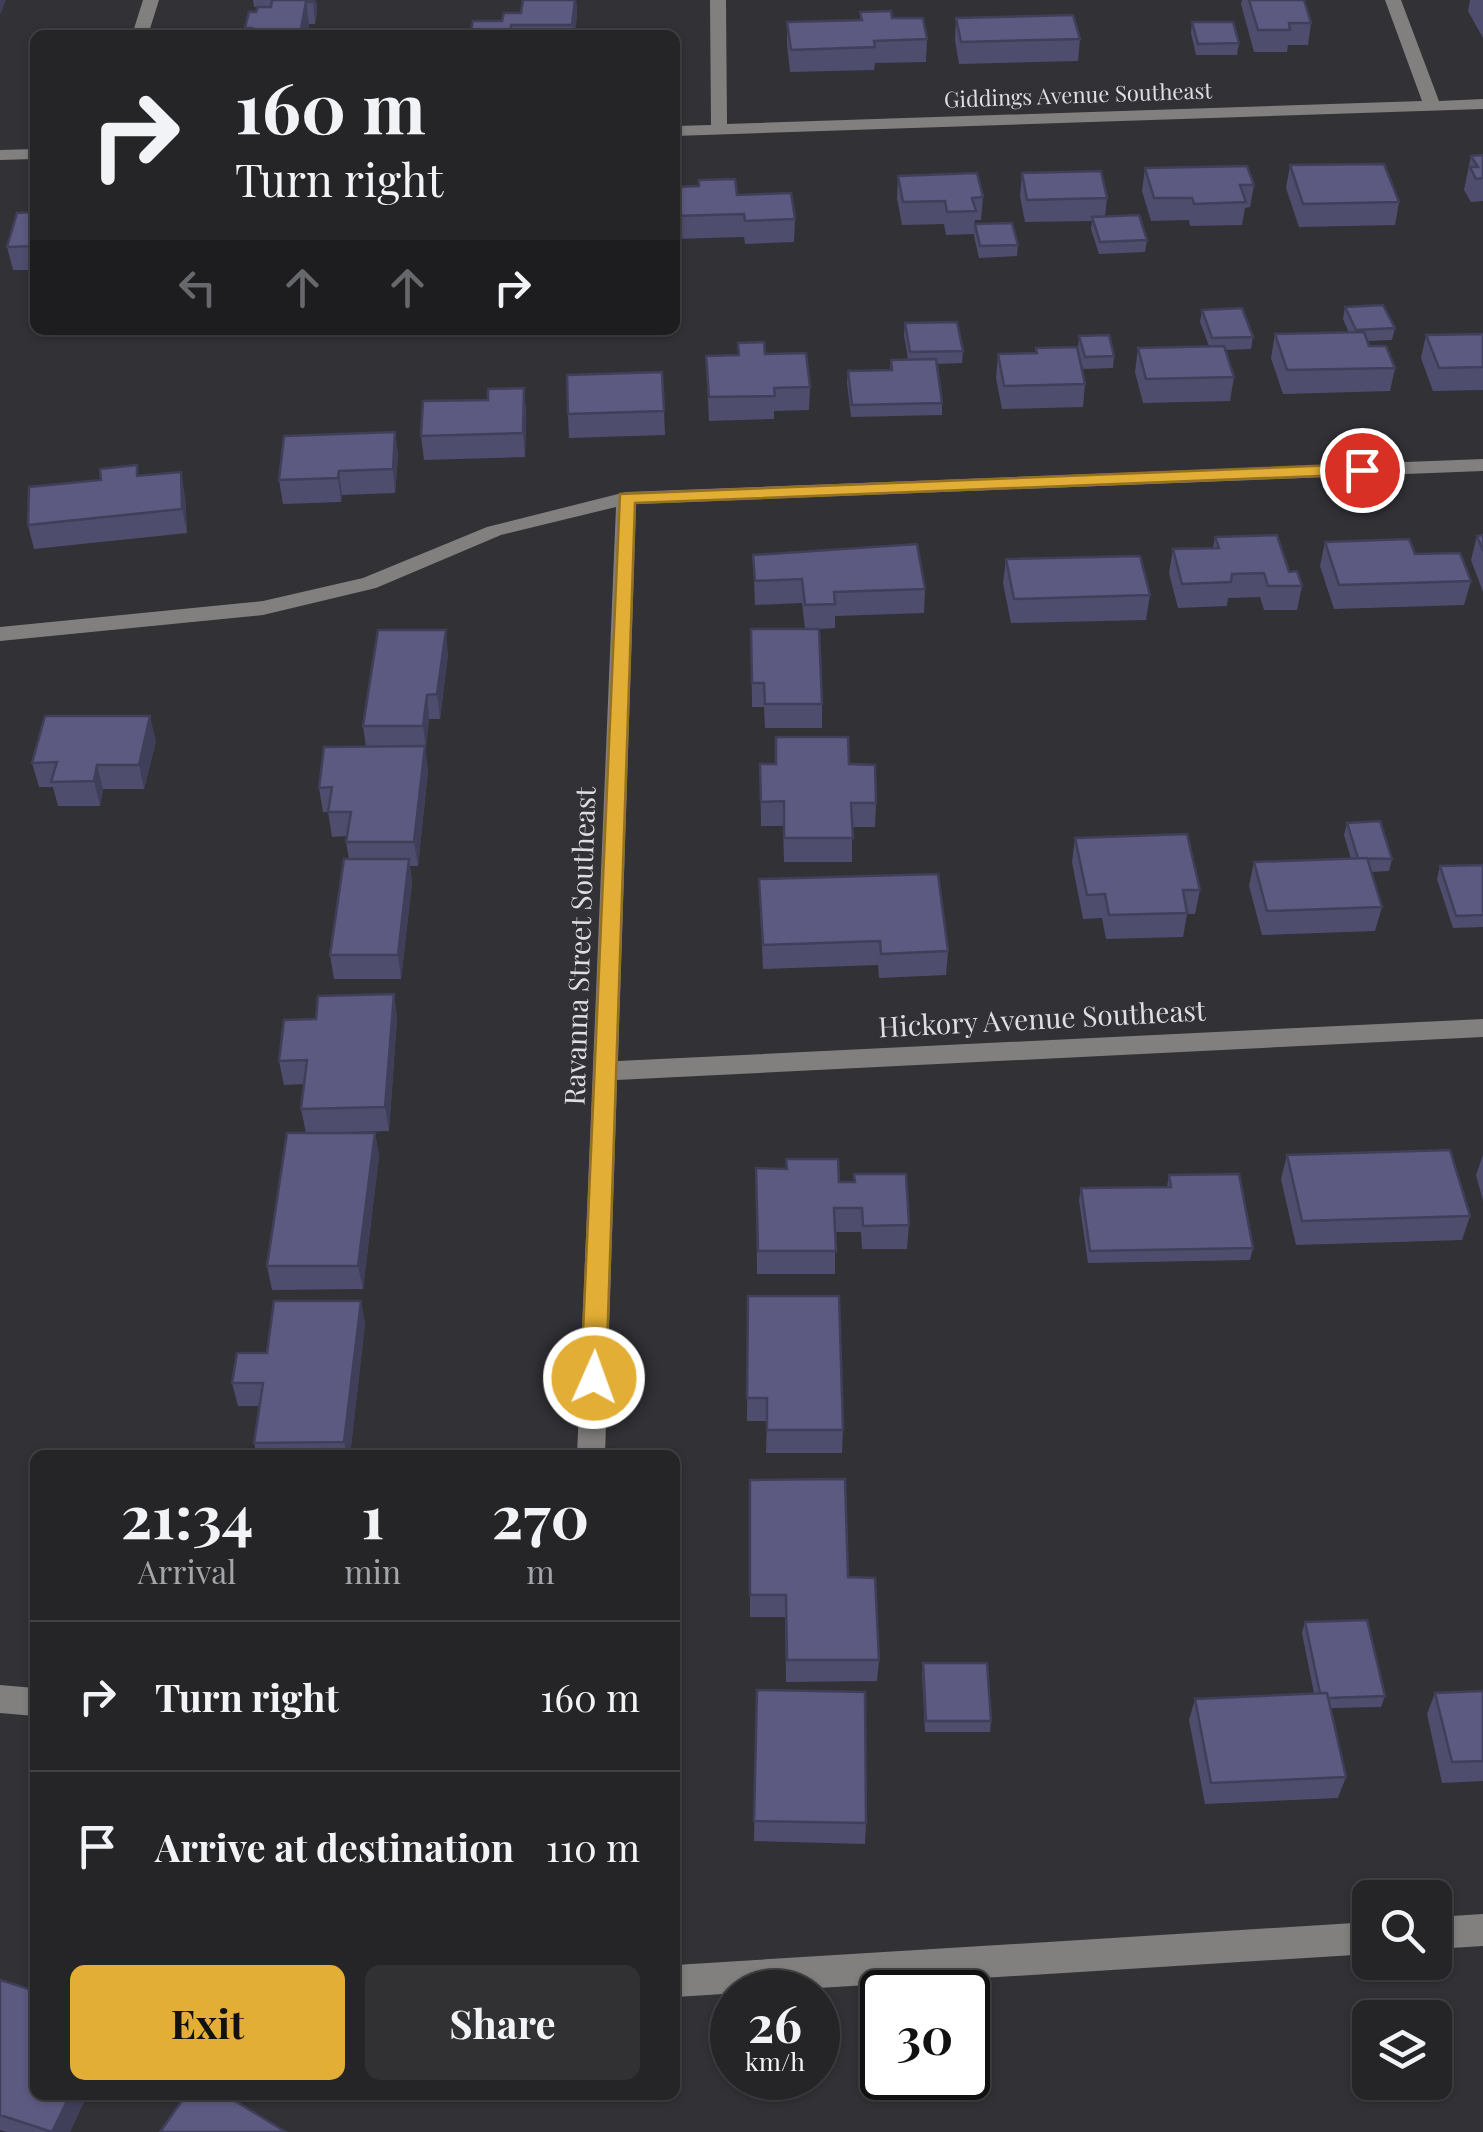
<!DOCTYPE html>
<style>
:root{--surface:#252528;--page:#313134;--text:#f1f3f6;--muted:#a3a5a8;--line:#424245;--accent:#e3ae35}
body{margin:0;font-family:"Playfair Display",serif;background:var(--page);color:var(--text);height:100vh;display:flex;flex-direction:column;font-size:38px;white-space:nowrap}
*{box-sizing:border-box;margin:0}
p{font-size:32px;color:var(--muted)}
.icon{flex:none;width:55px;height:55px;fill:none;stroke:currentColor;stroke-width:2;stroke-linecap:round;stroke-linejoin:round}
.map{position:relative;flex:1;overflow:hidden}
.side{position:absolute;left:30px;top:1450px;width:650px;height:650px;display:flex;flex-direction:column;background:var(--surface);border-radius:15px;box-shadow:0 2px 8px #0004,0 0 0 2px var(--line)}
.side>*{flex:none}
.banner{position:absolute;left:30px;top:30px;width:650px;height:305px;border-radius:15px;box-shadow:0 2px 8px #0004,0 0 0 2px var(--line);background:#252528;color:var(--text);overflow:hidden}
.fabs{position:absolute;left:1352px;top:1880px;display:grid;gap:20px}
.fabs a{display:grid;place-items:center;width:100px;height:100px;border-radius:15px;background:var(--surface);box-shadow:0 2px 8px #0004,0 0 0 2px var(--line);font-size:50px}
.speed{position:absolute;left:710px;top:1970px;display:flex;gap:20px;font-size:50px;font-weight:700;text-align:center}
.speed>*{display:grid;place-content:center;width:130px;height:130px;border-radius:50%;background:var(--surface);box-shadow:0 2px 8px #0004,0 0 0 2px var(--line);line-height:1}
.speed small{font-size:25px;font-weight:400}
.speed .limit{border:5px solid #111;border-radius:15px;background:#fff;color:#111}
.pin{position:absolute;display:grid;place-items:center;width:85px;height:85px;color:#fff;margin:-42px;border:5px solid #fff;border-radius:50%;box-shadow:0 2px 10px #0007}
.me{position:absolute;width:110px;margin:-55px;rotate:2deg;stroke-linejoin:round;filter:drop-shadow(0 0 8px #0008)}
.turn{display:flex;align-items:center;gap:35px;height:210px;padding:0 40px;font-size:45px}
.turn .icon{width:130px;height:130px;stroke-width:2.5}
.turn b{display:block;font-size:70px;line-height:85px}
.lanes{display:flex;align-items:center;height:95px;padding:0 40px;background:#0003;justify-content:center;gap:50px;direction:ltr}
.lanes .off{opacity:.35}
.eta{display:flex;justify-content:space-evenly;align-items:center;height:170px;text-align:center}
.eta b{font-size:60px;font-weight:700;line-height:70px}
.primary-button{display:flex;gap:20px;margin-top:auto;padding:20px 40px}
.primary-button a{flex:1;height:115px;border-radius:15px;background:var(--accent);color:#111;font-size:40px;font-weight:700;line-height:115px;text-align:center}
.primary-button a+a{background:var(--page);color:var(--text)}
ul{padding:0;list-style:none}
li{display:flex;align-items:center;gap:30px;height:150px;padding:0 40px;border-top:2px solid var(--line)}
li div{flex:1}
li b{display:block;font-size:38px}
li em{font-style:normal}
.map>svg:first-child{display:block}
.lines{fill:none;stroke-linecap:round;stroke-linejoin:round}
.minor{fill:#81807e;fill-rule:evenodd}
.wall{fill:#4f4d6e}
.shaded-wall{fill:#403f5a}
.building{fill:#5c5a80;stroke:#403f5a;stroke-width:2.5}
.route{fill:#e3ae35;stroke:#947122;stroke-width:2.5}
.labels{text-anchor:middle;stroke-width:9;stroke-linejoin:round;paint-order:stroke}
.far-street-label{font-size:22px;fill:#dedee1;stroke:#313136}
.street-label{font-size:28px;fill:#dedee1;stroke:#313136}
</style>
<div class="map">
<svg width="1483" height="2132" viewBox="0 0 1483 2132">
<rect width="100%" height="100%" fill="#313136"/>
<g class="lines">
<!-- minor -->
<path class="minor" d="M143 0H159L148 35H132Z
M710 0H726L727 124 1422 101 1385 0H1401L1439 101 1483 99V109L675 136V126L711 125Z
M35 149V159L0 160V150Z
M1483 459V471L636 504 618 1061 1483 1019V1037L617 1080 605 1455H577L616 507 501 535 376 588 263 615 0 641V627L263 601 363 578 487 527 626 492Z
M0 1685 35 1688V1716L0 1713Z
M1483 1914V1946L1435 1949V1917Z
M1370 1922V1954L675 1997V1965Z"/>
</g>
<!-- wall -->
<path class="wall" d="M253 0H316L317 11 315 24H309L307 35H247L245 28 256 12 271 6 254 7Z
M523 0H576L577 13 575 35H470L521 13Z
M1242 0H1304L1311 23 1308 45H1288L1287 52H1254L1241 4Z
M1470 0H1483V38L1468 11Z
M860 12 892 18 927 39 926 62 875 63 874 70 790 72 787 44V22L860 20Z
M956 18 1080 39 1078 61 959 64 955 40Z
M1192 22 1239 43 1237 55H1196L1191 33Z
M1483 155V201L1471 202 1464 190 1471 156Z
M1290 165 1399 202 1395 225 1299 227 1286 188Z
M1145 168 1254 185 1250 207 1245 208 1242 225 1190 226 1189 220 1151 221 1142 191Z
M1022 173 1107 198 1105 216 1147 240 1145 252 1099 254 1091 229 1092 221 1025 222 1020 196Z
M898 176 983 197 981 220H975L974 234 946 235 944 224 902 225 897 198Z
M675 187 737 195 795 219 794 242 745 244 744 237 675 239Z
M35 212V270H13L7 247Z
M975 224 1018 245 1017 256 979 258 974 236Z
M1345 307 1395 328 1392 340 1368 341 1369 346 1395 368 1390 391 1283 394 1271 358 1275 334 1349 333 1343 319Z
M1202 310 1253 337 1251 349 1225 350 1234 377 1230 401 1143 403 1135 372 1138 348 1209 346 1200 322Z
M905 323 963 351 962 363 936 364 942 403V415L851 417 847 383 848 371 890 370 891 360 908 359 904 335Z
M1483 334V390L1433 391 1421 358 1426 335Z
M1079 336 1114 356 1113 368 1083 369 1078 348Z
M738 343 765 354 810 387 809 410 774 411V419L709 421 706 356 738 355Z
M1036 348 1085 384 1083 407 1002 409 996 378 998 354H1035Z
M524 388 526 412 525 457 424 460 421 436 488 400Z
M664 411 665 435 569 438 568 414Z
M395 432 398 456 395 493 342 495 341 502 283 504 279 480Z
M139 476 185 496 187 533 34 549 28 525Z
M1483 535V592L1471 560 1477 536Z
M1215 537 1289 572 1302 586 1297 610H1264L1260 597 1228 598 1227 606 1178 608 1169 573 1173 549 1213 548Z
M1325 542 1415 554 1471 581 1464 605 1334 609 1320 566Z
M753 555 925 589 924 613 835 616V628L819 629 822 704V728H765L764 707H752L751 629H805L802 603 755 605Z
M1006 559 1150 595 1146 620 1011 623 1003 583Z
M448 654 440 719H429L425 750 428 771 418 866H410L412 883 401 979H334L330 955 349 859 346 842 347 836 332 837 328 812H323L319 788 366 747 363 726Z
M156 741 144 789H103L100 806H58L53 787H39L32 763Z
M760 764H849L876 803 875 827H852V862H784L783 826H761Z
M1347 823 1392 859 1389 871 1371 872 1382 907 1375 931 1262 935 1249 886 1254 862 1351 859 1344 835Z
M1075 838 1200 890 1195 914H1187L1183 937 1106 939 1102 918 1083 919 1072 862Z
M1483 865V927L1453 928 1437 879 1440 866Z
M759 879 948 951 946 975 879 978 878 965 763 969Z
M394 994 397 1018 389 1131 306 1133 301 1109 304 1084 284 1085 279 1061 316 1019Z
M375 1133 379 1156 363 1289 272 1290 267 1266Z
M1287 1155 1470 1216 1462 1240 1296 1245 1281 1179Z
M1483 1155V1201L1476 1175Z
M756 1168 839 1182H854V1174L909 1225 907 1249H862L861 1232H835V1274H757Z
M1169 1175 1253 1248 1250 1260 1088 1263 1079 1200 1081 1188 1167 1187Z
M748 1296 843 1430 842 1453H766L767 1421H747Z
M361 1301 365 1324 350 1455H257L254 1443 259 1406H238L232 1383 267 1353Z
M750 1480 848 1577 879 1660 877 1681 786 1682 785 1617H750Z
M1305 1622 1385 1696 1381 1707 1331 1708 1346 1777 1338 1798 1205 1804 1189 1720 1195 1699 1314 1693 1302 1633Z
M923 1663 991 1721 990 1732H925L922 1674Z
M757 1690 866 1823 865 1844 754 1841Z
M1483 1691V1781L1442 1783 1427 1714 1435 1693Z
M0 1980 87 2095 70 2132H7L0 2130Z"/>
<!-- shaded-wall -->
<path class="shaded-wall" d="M0 0H6L0 15Z
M313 0H316L317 11 315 24Z
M575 0H576L577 13 575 35H573Z
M306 2 309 24 307 35H301Z
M524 388 526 412 525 457 523 433Z
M395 432 398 456 395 493 393 469Z
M339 471 342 495 341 502 338 478Z
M181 472 185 496 187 533 182 509Z
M446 630 448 654 440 719 437 694Z
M427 695 429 719 426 750 423 726Z
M150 716 156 741 144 789 139 765Z
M425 746 428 771 418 866 414 842Z
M97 765 103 789 100 806 94 781Z
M409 859 412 883 401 979 398 955Z
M394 994 397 1018 389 1131 385 1107Z
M375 1133 379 1156 363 1289 358 1266Z
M361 1301 365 1324 350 1455H347L344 1442Z
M70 2095H87L70 2132H52Z"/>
<!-- building -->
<path class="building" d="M272 0H313L312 2H306L300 34 250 35 252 28H245L249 12H256L258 7H271Z
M523 0H575L572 25H511L510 35H470L473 21H502L504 13H521Z
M1249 0H1304L1311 23H1289L1290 30H1258Z
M891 11 892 18H923L927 39 874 41 875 47 791 50 787 22 862 20 860 12Z
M1073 15 1080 39 961 42 956 18Z
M1192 22H1233L1239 43 1198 44Z
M1483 155V178L1476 179 1470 167H1478L1471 156Z
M1384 164 1399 202 1303 204 1290 165Z
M1247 166 1254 185H1240L1246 202 1194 204 1192 198H1154L1145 168Z
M1101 171 1107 198 1027 200 1022 173Z
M977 173 983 197 972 198 976 211 947 212 945 201 903 202 898 176Z
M735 179 737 195 791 193 795 219 745 221 744 214 675 216V187L699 186V180Z
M35 212V246L7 247 17 213Z
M1139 215 1147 240 1100 242 1092 217Z
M1012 223 1018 245 980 246 975 224Z
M1383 305 1395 328 1356 330 1345 307Z
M1242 308 1253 337 1212 338 1202 310Z
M957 322 963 351 910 352 905 323Z
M1364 332 1369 346H1386L1395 368 1287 370 1275 334Z
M1483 334V367L1439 368 1426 335Z
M1109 335 1114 356 1085 357 1079 336Z
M764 342 765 354 806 353 810 387 774 388 775 396 709 397 706 356 739 355 738 343Z
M1224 346 1234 377 1146 379 1138 348Z
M1077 347 1085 384 1004 386 998 354 1037 353 1036 348Z
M936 359 942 403 852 405 848 371 892 370 891 360Z
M662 372 664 411 568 414 567 375Z
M524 388 523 433 421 436 423 401 488 400V389Z
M395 432 393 469 339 471 338 478 279 480 284 436Z
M137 465V476L181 472 182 509 28 525 29 487 101 480 100 469Z
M1277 535 1289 572 1297 571 1302 586H1268L1264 573 1232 574 1231 582 1182 584 1173 549 1219 548 1215 537Z
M1483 535V551L1477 536Z
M1409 539 1415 554 1460 553 1471 581 1339 585 1325 542Z
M917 544 925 589 834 592 835 604 805 605 802 579 755 581 753 555Z
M1140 556 1150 595 1014 599 1006 559Z
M751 629H819L822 704H765L764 683H752Z
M378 630H446L437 694 427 695 423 726H363Z
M45 716H150L139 765H97L94 781 51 782 57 762 32 763Z
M776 737H848L849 764 875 765 876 803H851L853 838H784V801L761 802 760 764H776Z
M425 746 414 842H346L351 812H328L332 787 319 788 324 747Z
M1380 821 1392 859 1358 858 1347 823Z
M1187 834 1200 890H1183L1187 913 1109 915 1105 894 1087 895 1075 838Z
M1367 858 1382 907 1267 911 1254 862Z
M344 859H409L398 955H330Z
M1483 865V915L1456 916 1440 866Z
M938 874 948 951 881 954 880 941 763 945 759 879Z
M394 994 385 1107 301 1109 307 1060 279 1061 284 1020 316 1019 318 996Z
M287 1133H375L358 1266H267Z
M1450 1150 1470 1216 1302 1221 1287 1155Z
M786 1159H838L839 1182H855L854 1174H906L909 1225 863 1226 862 1208H834L836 1251H758L756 1168 787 1169Z
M1239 1174 1253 1248 1090 1251 1081 1188 1171 1187 1169 1175Z
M748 1296H839L843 1430H767V1398H747Z
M274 1301H361L344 1442 254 1443 263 1383H232L237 1353H267Z
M845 1479 848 1577 875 1578 879 1660H787L786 1595H750V1480Z
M1367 1620 1385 1696 1328 1698 1327 1693H1320L1305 1622Z
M923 1663H987L991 1721H926Z
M757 1690 865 1692 866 1823 754 1821Z
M1483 1691V1761L1452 1762 1435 1693Z
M1327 1693 1346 1777 1211 1783 1195 1699Z
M0 1980 35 1991V2095H70L52 2132 0 2115Z
M186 2095H225L286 2132H160Z"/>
<!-- route -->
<path class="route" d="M1362 464 1369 466V474L635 503 606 1378 603 1386 594 1389 585 1386 581 1378 620 494Z"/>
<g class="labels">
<!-- far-street labels -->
<g class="far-street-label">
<text transform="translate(1078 95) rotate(-2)" y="8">Giddings Avenue Southeast</text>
</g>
<!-- street labels -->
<g class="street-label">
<text transform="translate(580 946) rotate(-88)" y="10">Ravanna Street Southeast</text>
<text transform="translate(1042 1019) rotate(-3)" y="10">Hickory Avenue Southeast</text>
</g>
</g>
</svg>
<div class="fabs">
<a><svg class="icon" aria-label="search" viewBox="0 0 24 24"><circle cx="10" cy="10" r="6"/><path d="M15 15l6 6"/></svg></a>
<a><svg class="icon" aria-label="layers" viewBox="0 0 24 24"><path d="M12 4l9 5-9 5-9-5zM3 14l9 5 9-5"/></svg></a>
</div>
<div class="speed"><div>26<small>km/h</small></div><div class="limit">30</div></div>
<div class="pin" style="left:1362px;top:470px;background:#d93025"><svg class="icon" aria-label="arrive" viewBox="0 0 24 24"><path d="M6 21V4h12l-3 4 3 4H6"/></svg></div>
<svg class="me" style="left:594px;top:1378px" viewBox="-20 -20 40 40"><circle r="17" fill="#e3ae35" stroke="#fff" stroke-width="3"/><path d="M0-11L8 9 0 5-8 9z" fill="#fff"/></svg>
<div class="banner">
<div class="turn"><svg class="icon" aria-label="right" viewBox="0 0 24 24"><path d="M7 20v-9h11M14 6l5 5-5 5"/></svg><div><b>160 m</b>Turn right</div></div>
<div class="lanes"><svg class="icon off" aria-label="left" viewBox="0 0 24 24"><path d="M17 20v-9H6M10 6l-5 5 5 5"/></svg><svg class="icon off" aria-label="ahead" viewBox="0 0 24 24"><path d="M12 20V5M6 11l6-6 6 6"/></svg><svg class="icon off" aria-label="ahead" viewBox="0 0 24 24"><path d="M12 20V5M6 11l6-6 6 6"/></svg><svg class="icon" aria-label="right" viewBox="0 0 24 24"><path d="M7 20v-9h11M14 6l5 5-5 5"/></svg></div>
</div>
<section class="side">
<div class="eta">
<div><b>21:34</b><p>Arrival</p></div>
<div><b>1</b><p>min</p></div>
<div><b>270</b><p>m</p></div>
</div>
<ul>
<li><svg class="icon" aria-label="right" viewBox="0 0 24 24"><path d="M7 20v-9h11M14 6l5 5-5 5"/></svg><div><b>Turn right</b></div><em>160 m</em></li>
<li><svg class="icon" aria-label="arrive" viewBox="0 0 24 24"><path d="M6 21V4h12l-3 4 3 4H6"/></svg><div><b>Arrive at destination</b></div><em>110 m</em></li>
</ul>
<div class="primary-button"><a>Exit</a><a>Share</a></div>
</section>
</div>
